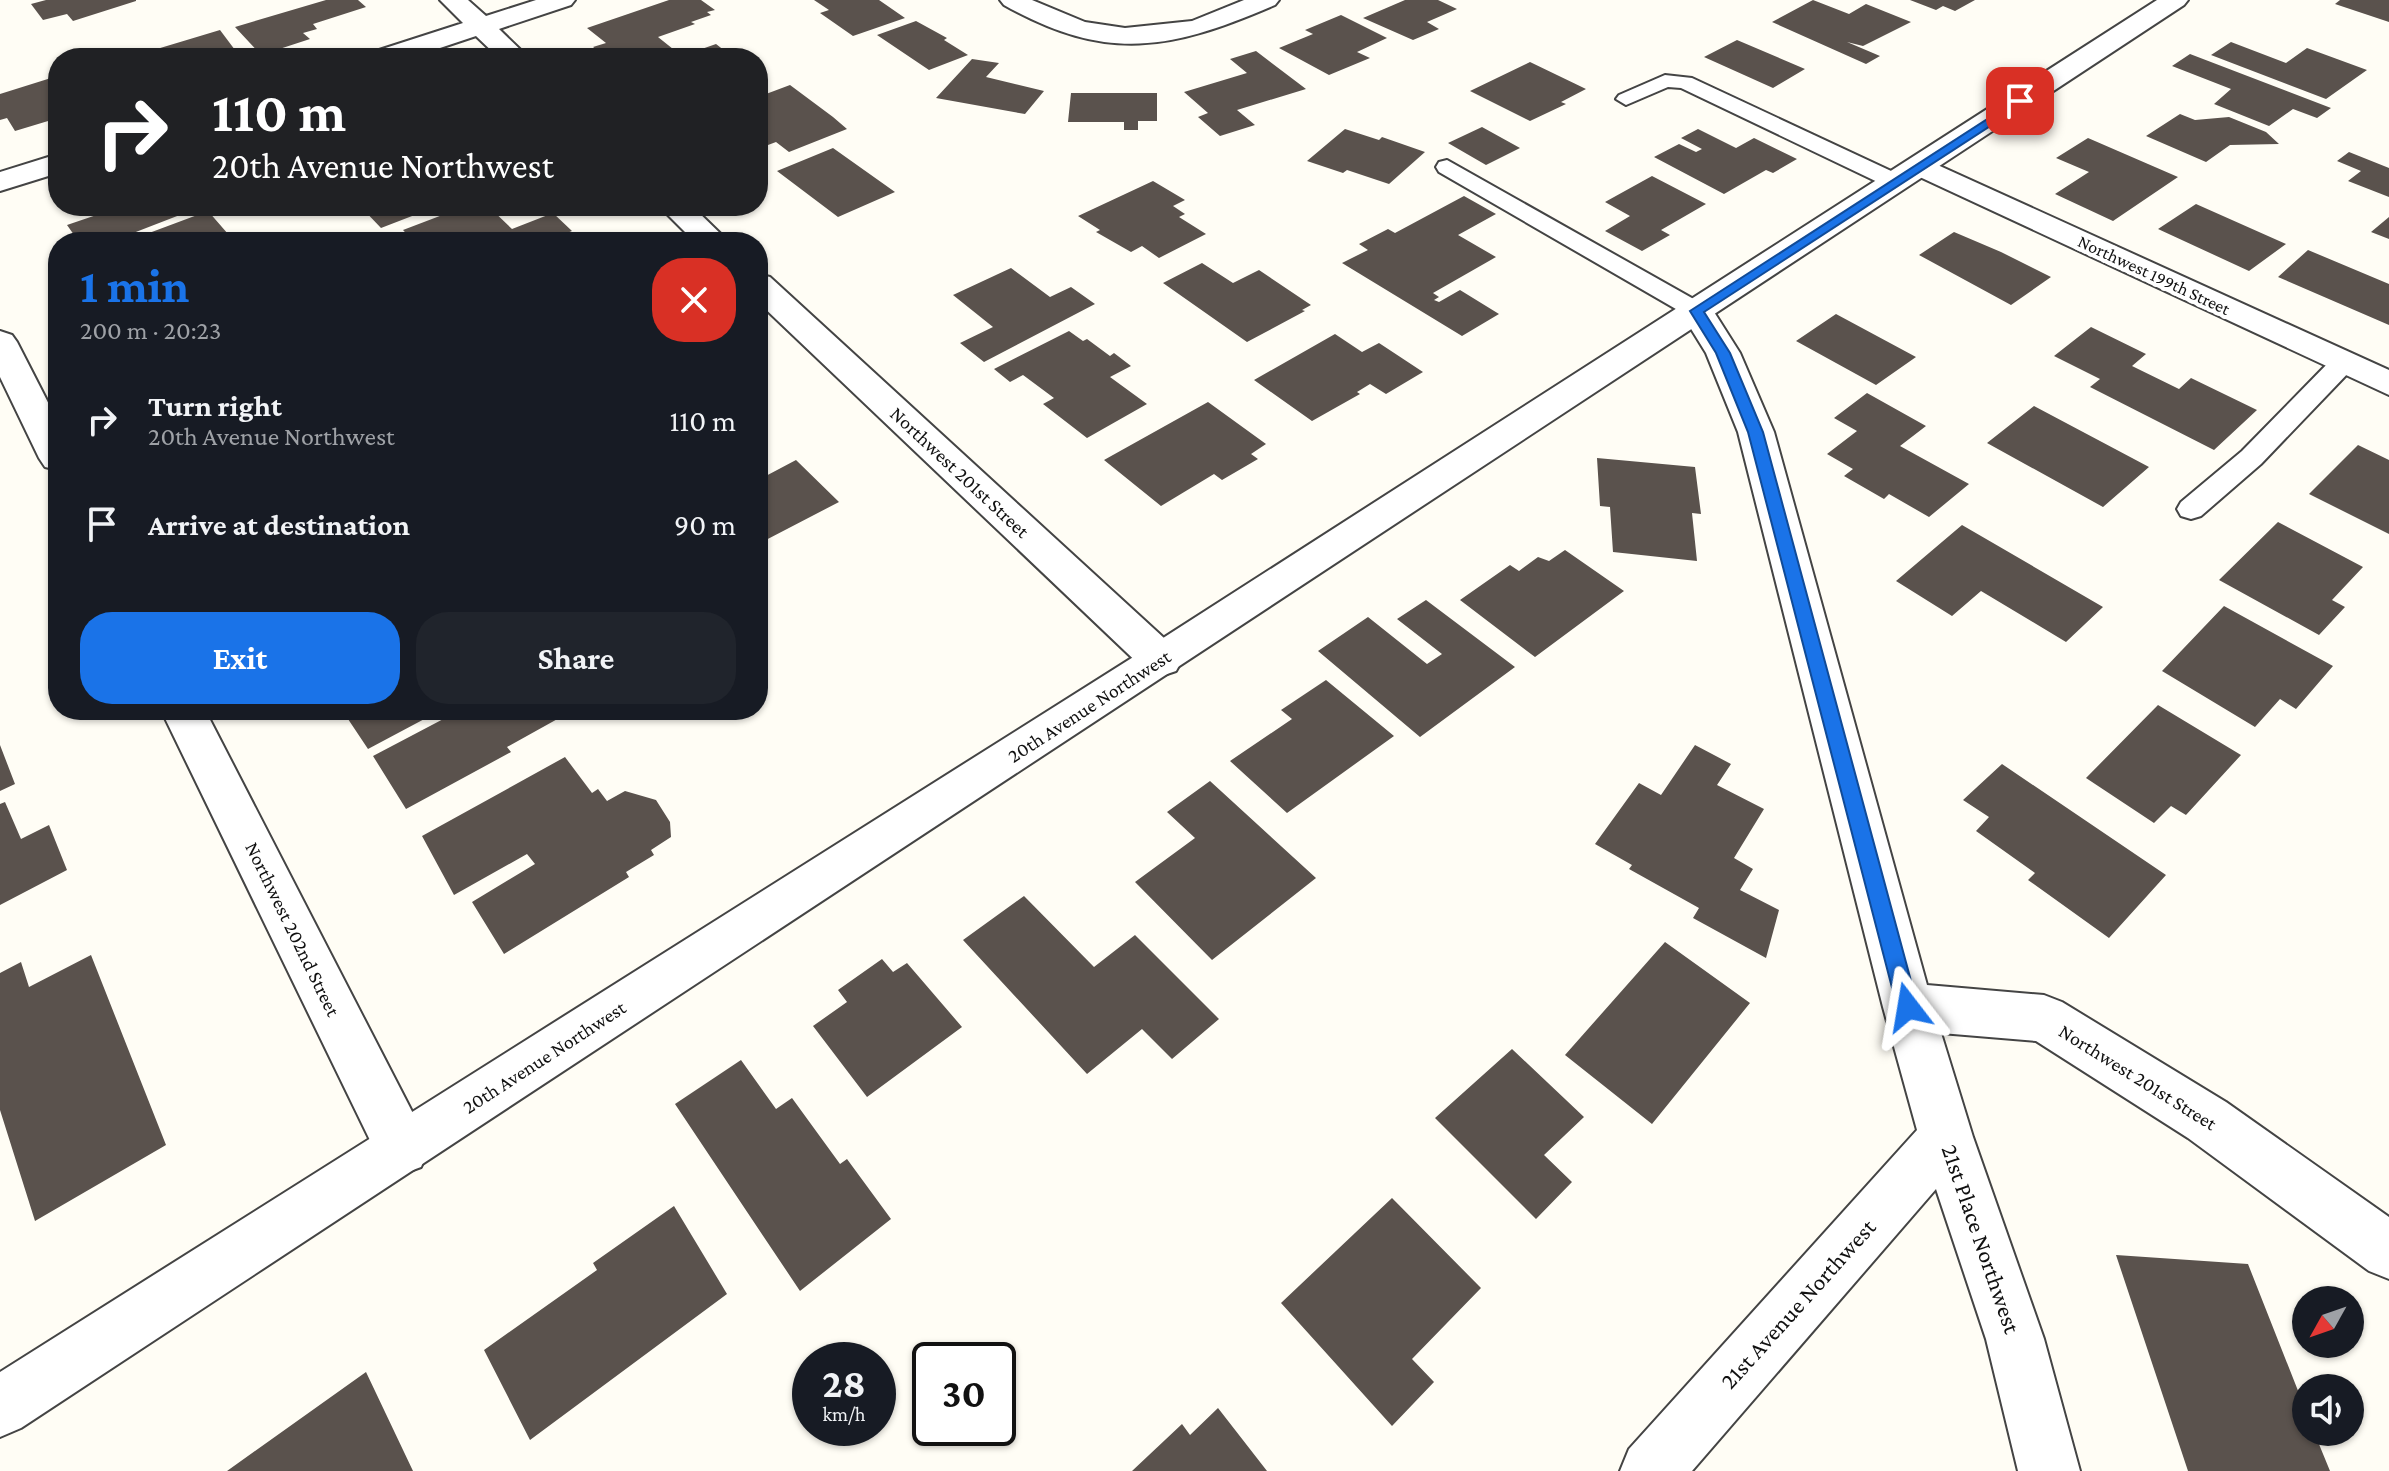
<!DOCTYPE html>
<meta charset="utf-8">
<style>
:root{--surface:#171b24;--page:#20242c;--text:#f1f3f6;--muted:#9ea1a6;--accent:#1a73e8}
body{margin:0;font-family:"Crimson Pro",serif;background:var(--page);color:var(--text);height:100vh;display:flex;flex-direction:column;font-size:30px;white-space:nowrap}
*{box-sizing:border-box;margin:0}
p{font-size:26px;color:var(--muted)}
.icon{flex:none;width:44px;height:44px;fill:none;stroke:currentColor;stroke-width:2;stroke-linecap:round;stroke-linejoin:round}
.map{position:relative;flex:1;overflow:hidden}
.details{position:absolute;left:48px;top:232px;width:720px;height:488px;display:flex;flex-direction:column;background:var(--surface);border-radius:32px;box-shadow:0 2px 6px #0004}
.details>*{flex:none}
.hud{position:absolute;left:48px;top:48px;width:720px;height:168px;border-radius:32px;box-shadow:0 2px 6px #0004;background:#202124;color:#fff;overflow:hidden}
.needle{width:52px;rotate:230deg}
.buttons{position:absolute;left:2292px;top:1286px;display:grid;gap:16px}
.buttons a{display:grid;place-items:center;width:72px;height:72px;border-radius:50%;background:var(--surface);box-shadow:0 2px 6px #0004;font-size:40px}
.speed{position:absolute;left:792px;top:1342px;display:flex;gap:16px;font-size:40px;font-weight:700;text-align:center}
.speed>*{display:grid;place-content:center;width:104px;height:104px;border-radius:50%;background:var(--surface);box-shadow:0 2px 6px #0004;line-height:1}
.speed small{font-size:20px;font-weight:400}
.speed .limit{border:4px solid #111;border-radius:12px;background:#fff;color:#111}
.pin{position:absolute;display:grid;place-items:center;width:68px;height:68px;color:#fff;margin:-34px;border-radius:16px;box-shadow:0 4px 12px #0006}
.me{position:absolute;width:88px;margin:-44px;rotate:346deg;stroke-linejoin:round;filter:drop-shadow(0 0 6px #0008)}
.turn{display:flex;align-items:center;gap:28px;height:168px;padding:0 32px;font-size:36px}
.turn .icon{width:104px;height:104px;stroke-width:2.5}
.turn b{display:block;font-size:56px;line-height:68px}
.round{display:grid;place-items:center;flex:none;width:84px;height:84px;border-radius:32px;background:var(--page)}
.summary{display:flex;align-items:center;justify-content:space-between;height:136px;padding:0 32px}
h1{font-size:48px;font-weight:700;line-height:60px;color:var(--accent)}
.primary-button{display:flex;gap:16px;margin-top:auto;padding:16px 32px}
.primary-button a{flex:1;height:92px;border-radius:32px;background:var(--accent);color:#fff;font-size:32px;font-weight:700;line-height:92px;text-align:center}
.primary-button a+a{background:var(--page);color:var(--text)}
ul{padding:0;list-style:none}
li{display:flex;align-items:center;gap:24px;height:104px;padding:0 32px}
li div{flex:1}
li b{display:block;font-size:30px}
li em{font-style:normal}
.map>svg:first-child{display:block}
.building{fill:#5a524d}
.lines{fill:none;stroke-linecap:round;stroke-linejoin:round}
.service-casing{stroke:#444;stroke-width:4}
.minor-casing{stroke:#444;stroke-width:4}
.tertiary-casing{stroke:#444;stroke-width:4}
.service{fill:#fff;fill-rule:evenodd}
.minor{fill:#fff;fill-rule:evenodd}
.tertiary{fill:#fff;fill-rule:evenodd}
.route{fill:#1a73e8;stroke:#114b97;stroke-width:2}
.labels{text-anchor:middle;stroke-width:8;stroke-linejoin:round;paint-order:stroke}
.far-street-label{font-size:18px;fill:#111;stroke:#fff}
.street-label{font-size:20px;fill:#111;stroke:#fff}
.near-street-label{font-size:24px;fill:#111;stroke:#fff}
</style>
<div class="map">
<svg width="2389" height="1471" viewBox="0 0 2389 1471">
<rect width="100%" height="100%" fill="#fffdf5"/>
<!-- building -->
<path class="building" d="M46 0H136V1L73 21 67 14 43 20 31 4Z
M326 0H358L366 7 313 24 317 29 303 33 310 39 261 55 235 27Z
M669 0H701L715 10 707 12 711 15 691 22 695 24 658 37 673 49 647 58H607L593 47 606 43 587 28Z
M814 0H879L905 18 853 36 820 13 829 10Z
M1405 0H1438L1457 9 1427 22 1439 29 1413 40 1363 18Z
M1813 0 1849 14 1866 4 1911 22 1863 46 1847 42 1880 56 1866 64 1772 22Z
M1910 0H1975L1955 11 1943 6 1936 10Z
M2340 0H2389V22L2335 4Z
M1341 15 1387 38 1357 52 1370 58 1329 75 1279 48 1313 34 1305 30Z
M916 21 947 38 944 40 968 55 929 70 877 35Z
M220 30 235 50 208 58H127Z
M1737 40 1805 69 1773 88 1704 57Z
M2231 42 2286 63 2307 48 2367 70 2326 99 2211 55Z
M716 44 734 58H676Z
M1256 51 1306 89 1237 110 1255 125 1220 136 1198 117 1208 113 1184 92 1247 73 1230 59Z
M2190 54 2331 108 2317 118 2293 109 2269 126 2214 104 2231 89 2172 66Z
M972 59 999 63 986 77 1044 91 1025 114 936 98Z
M1530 62 1586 89 1561 102 1566 104 1530 121 1470 91Z
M51 78 58 88V118L15 131 7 118 0 120V94Z
M790 85 833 117 847 129 789 152 776 142 768 145 759 138 766 135 758 132V97Z
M1071 93H1157V121H1138V130H1124V122H1068Z
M2180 114 2195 120 2229 117 2266 132 2279 144 2230 145 2206 162 2146 136Z
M1482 127 1520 148 1486 165 1448 143Z
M1345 129 1379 140 1382 137 1425 152 1389 184 1347 170 1343 173 1307 161Z
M1698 129 1736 148 1754 138 1797 159 1773 173 1766 170 1724 194 1654 157 1679 144 1696 152 1702 149 1681 138Z
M2088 138 2178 177 2113 221 2055 194 2089 172 2056 158Z
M833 148 895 192 838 217 777 171Z
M2349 152 2389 168V197L2348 181 2361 171 2337 161Z
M1652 176 1706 204 1661 230 1670 235 1642 251 1605 231 1630 216 1605 202Z
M1153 181 1185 200 1173 206 1185 214 1179 217 1206 234 1159 258 1142 246 1131 252 1096 232 1100 230 1078 216Z
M1464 196 1496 214 1458 235 1496 257 1433 293 1439 297 1434 300 1439 302 1460 290 1499 314 1462 336 1342 263 1368 250 1359 244 1388 229 1395 233Z
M2196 204 2286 244 2249 271 2158 229Z
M123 206H203L110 242H79L67 225Z
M360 206H438L381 228Z
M466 206H488L512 229 553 213 572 231 544 242H414L403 230Z
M208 211 235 242H125Z
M2389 217V239L2371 232Z
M1954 232 2001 252 2051 277 2011 305 1919 255Z
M2308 250 2389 284V325L2278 277Z
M1202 263 1233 283 1259 270 1311 305 1302 310 1305 311 1247 342 1163 283Z
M1011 268 1050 297 1071 287 1095 304 984 362 960 343 993 327 953 295Z
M1836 314 1916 357 1876 385 1796 341Z
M2091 327 2146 354 2132 366 2179 389 2191 378 2257 410 2214 450 2090 387 2100 379 2054 356Z
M1069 331 1083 341 1087 339 1110 356 1114 353 1131 366 1110 377 1147 404 1087 438 1043 404 1054 398 1023 375 1010 382 994 369Z
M1335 334 1362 352 1379 343 1423 372 1386 394 1370 384 1357 392 1360 394 1312 421 1254 380Z
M1867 393 1926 426 1900 446 1969 484 1929 517 1889 494 1884 499 1844 476 1853 469 1827 454 1857 431 1834 418Z
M1208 402 1266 444 1251 454 1258 459 1222 480 1214 474 1161 506 1104 460Z
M2034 406 2149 467 2103 507 1987 443Z
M2358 445 2389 460V534L2309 494Z
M1597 458 1695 467 1701 514 1692 513 1697 561 1613 552 1610 507 1600 506Z
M796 460 839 502 758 544V480Z
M2278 522 2363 567 2332 600 2345 607 2319 635 2219 580Z
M1962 525 2103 607 2066 642 1981 591 1952 616 1896 581Z
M1565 550 1624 591 1535 657 1460 600 1510 565 1519 571 1538 557 1549 561Z
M1426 600 1515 667 1420 737 1318 651 1368 617 1427 664 1442 654 1397 619Z
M2224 606 2333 666 2296 709 2280 699 2255 727 2162 671Z
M1326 680 1394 736 1287 813 1230 761 1292 719 1281 710Z
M2158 705 2241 755 2186 815 2171 806 2154 823 2086 778Z
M342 710H426L430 716 368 749Z
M446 710H556L561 717 507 747 511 752 406 809 373 756 449 716Z
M0 745 15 784 0 791Z
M1695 745 1731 764 1717 785 1764 809 1734 858 1753 869 1740 890 1779 910 1766 958 1693 918 1699 908 1629 869 1632 865 1595 844 1639 783 1661 795Z
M565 757 592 793 598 789 607 801 625 791 656 800 670 822 671 837 651 850 654 855 626 872 629 877 504 954 472 902 535 864 527 854 454 895 422 836Z
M2002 764 2166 875 2109 938 2028 880 2035 873 1976 831 1989 817 1963 800Z
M1210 781 1316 878 1212 960 1135 882 1195 838 1167 812Z
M5 802 21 839 49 825 67 870 0 905V804Z
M1024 896 1094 967 1135 935 1219 1019 1172 1059 1142 1029 1087 1074 963 940Z
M1665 942 1750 1003 1652 1124 1565 1055Z
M91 955 166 1145 35 1221 0 1110V973L21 962 29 987Z
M882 959 893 972 907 963 962 1027 867 1097 813 1026 847 1002 838 990Z
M1512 1049 1584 1117 1544 1155 1572 1182 1536 1219 1435 1118Z
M741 1060 776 1109 792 1098 840 1164 847 1159 891 1219 800 1291 675 1104Z
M1392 1198 1481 1288 1412 1359 1434 1382 1392 1426 1281 1303Z
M674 1206 727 1294 530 1440 484 1350 597 1270 593 1263Z
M2116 1255 2248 1264 2306 1411V1432H2314L2330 1471H2188Z
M366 1372 413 1471H227Z
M1218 1408 1267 1471H1132L1182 1424 1190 1435Z"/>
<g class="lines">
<!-- service casing -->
<g class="service-casing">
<path id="service" d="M1665 75 1692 78 1904 177 1907 182 1904 187H1888L1681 88 1668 87 1626 105 1616 99 1619 95Z
M1447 160 1706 306 1709 311 1706 316H1688L1439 172 1436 167 1439 162Z
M2343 355 2352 357 2356 363 2352 369 2261 464 2201 516 2191 519 2181 516 2177 509 2181 502 2242 451 2334 357Z"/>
</g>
<!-- minor casing -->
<g class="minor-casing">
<path id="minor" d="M440 0H468L486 16 536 0H575L571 5 499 29 529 58H499L476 36 410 58H369L373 52 463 23Z
M1000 0H1032L1085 22 1125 28 1192 21 1244 0H1279L1275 5C1171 50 1107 63 1004 5Z
M58 154V173L0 191V172Z
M1920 157 2389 370V395L1909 172 1905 166 1909 160Z
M659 206H692L729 242H695Z
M758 274 770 277 1176 649 1182 660 1176 671 1161 676 1146 671 758 302Z
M1697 301 1709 304 1740 353 1774 432 1927 985 2044 995 2062 1002 2226 1102 2389 1217V1279L2369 1271 2188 1138 2036 1041 1941 1033 1973 1137 2044 1339 2080 1471H2018L1986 1339 1936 1189 1692 1471H1620L1629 1449 1917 1130 1883 1007 1738 432 1706 353 1680 311 1685 304Z
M0 331 12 335 17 342 58 422V470L45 467 39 458 0 377Z
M161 710H205L421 1129 429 1148 421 1167 402 1174 383 1167Z"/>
</g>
<!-- tertiary casing -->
<g class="tertiary-casing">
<path id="tertiary" d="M2157 0H2188L2184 5 21 1428 0 1437V1372L1146 649Z"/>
</g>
<!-- service -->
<use href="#service" class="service"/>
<!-- minor -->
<use href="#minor" class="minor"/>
<!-- tertiary -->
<use href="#tertiary" class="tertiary"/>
</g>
<!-- route -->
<path class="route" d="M2020 98 2025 101 2024 104 1704 312 1730 353 1763 432 1918 1007 1915 1014 1908 1017 1900 1014 1897 1007 1748 432 1716 353 1690 311Z"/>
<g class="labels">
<!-- far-street labels -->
<g class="far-street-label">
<text transform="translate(2154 275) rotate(25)" y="6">Northwest 199th Street</text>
</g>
<!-- street labels -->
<g class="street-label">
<text transform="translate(960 472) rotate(43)" y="7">Northwest 201st Street</text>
<text transform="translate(1089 706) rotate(-33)" y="7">20th Avenue Northwest</text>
<text transform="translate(293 929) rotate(64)" y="7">Northwest 202nd Street</text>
<text transform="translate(544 1057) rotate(-33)" y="7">20th Avenue Northwest</text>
<text transform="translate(2138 1077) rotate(32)" y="7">Northwest 201st Street</text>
</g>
<!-- near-street labels -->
<g class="near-street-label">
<text transform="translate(1981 1239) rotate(71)" y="8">21st Place Northwest</text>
<text transform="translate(1798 1304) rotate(-48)" y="8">21st Avenue Northwest</text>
</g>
</g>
</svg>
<div class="buttons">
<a><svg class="needle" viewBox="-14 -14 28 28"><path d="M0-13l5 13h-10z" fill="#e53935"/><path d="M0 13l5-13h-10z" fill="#9ea1a6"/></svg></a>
<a><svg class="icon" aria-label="sound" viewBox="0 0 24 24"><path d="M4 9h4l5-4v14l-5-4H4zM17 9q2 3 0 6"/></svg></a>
</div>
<div class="speed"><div>28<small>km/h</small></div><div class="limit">30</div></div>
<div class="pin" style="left:2020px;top:101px;background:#d93025"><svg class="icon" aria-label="arrive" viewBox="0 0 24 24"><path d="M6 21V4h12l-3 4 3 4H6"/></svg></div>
<svg class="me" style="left:1908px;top:1007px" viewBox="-20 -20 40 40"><path d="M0-17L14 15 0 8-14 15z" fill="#1a73e8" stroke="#fff" stroke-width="4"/></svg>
<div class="hud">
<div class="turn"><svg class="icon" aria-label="right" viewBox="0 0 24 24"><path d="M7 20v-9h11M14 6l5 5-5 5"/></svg><div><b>110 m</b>20th Avenue Northwest</div></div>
</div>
<section class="details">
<div class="summary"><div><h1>1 min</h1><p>200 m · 20:23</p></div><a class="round" style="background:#d93025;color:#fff"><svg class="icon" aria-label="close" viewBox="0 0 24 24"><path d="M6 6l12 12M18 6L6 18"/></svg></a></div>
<ul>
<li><svg class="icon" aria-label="right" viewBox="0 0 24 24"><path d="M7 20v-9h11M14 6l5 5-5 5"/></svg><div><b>Turn right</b><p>20th Avenue Northwest</p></div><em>110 m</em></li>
<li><svg class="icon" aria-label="arrive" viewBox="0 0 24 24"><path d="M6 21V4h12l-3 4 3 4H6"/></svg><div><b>Arrive at destination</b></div><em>90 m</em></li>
</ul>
<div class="primary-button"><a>Exit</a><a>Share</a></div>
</section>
</div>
